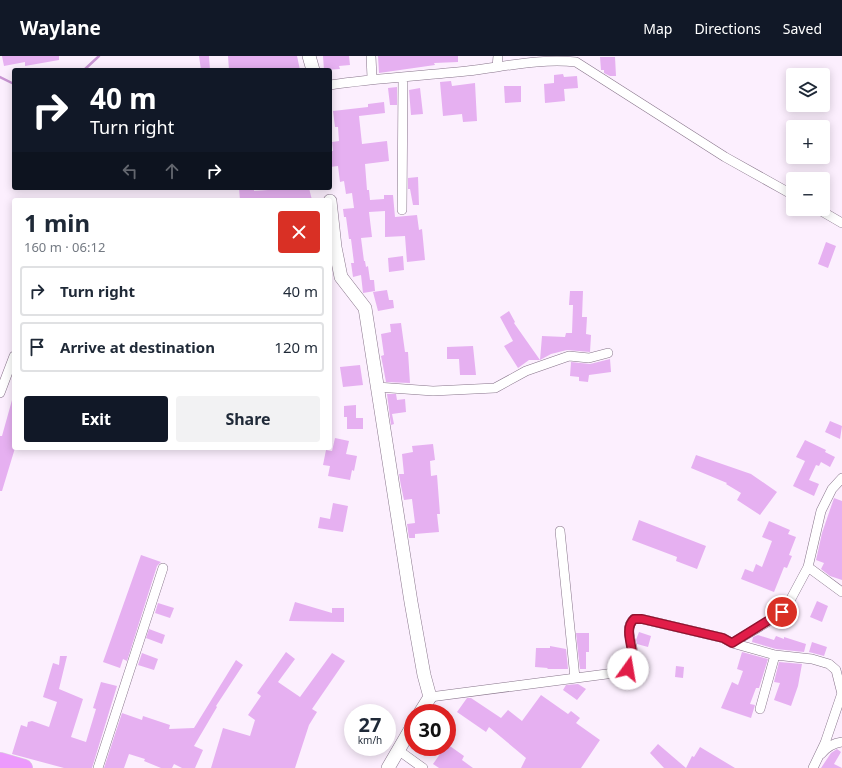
<!DOCTYPE html>
<meta charset="utf-8">
<style>
:root{--surface:#fff;--page:#f2f2f3;--text:#1f2937;--muted:#747a83;--line:#e0e1e3;--accent:#111827}
body{margin:0;font-family:"Noto Sans",sans-serif;background:var(--page);color:var(--text);height:100vh;display:flex;flex-direction:column;font-size:15px;white-space:nowrap}
*{box-sizing:border-box;margin:0}
p{font-size:13px;color:var(--muted)}
.icon{flex:none;width:22px;height:22px;fill:none;stroke:currentColor;stroke-width:2;stroke-linecap:round;stroke-linejoin:round}
.map{position:relative;flex:1;overflow:hidden}
.sheet{position:absolute;left:12px;top:142px;width:320px;height:252px;display:flex;flex-direction:column;background:var(--surface);border-radius:4px;box-shadow:0 2px 10px #0003}
.sheet>*{flex:none}
.top-card{position:absolute;left:12px;top:12px;width:320px;height:122px;border-radius:4px;box-shadow:0 2px 10px #0003;background:#111827;color:#fff;overflow:hidden}
.buttons{position:absolute;left:786px;top:12px;display:grid;gap:8px}
.buttons a{display:grid;place-items:center;width:44px;height:44px;border-radius:4px;background:var(--surface);box-shadow:0 2px 10px #0003;font-size:20px}
.speed{position:absolute;left:344px;top:648px;display:flex;gap:8px;font-size:20px;font-weight:700;text-align:center}
.speed>*{display:grid;place-content:center;width:52px;height:52px;border-radius:50%;background:var(--surface);box-shadow:0 2px 10px #0003;line-height:1}
.speed small{font-size:10px;font-weight:400}
.speed .limit{border:6px solid #d22;background:#fff;color:#111}
.pin{position:absolute;display:grid;place-items:center;width:34px;height:34px;color:#fff;margin:-17px;border:2px solid #fff;border-radius:50%;box-shadow:0 1px 4px #0007}
.me{position:absolute;width:44px;margin:-22px;rotate:13deg;stroke-linejoin:round;filter:drop-shadow(0 0 3px #0008)}
.turn{display:flex;align-items:center;gap:14px;height:84px;padding:0 12px;font-size:18px}
.turn .icon{width:52px;height:52px;stroke-width:2.5}
.turn b{display:block;font-size:28px;line-height:34px}
.lanes{display:flex;align-items:center;height:38px;padding:0 12px;background:#0003;justify-content:center;gap:20px;direction:ltr}
.lanes .off{opacity:.35}
.round{display:grid;place-items:center;flex:none;width:42px;height:42px;border-radius:4px;background:var(--page)}
.headline{display:flex;align-items:center;justify-content:space-between;height:68px;padding:0 12px}
h1{font-size:24px;font-weight:700;line-height:30px}
.action{display:flex;gap:8px;margin-top:auto;padding:8px 12px}
.action a{flex:1;height:46px;border-radius:4px;background:var(--accent);color:#fff;font-size:16px;font-weight:700;line-height:46px;text-align:center}
.action a+a{background:var(--page);color:var(--text)}
ul{padding:0;list-style:none}
li{display:flex;align-items:center;gap:12px;height:50px;margin:0 8px 6px;padding:0 4px;border:2px solid var(--line);border-radius:4px}
li div{flex:1}
li b{display:block;font-size:15px}
li em{font-style:normal}
header{display:flex;align-items:center;gap:24px;box-sizing:border-box;height:56px;padding:0 20px;background:var(--accent);color:#fff}
header strong{font-size:19px}
nav{display:flex;gap:22px;margin-inline-start:auto;font-size:14px}
.map>svg:first-child{display:block}
.lines{fill:none;stroke-linecap:round;stroke-linejoin:round}
.stream{stroke:#c995d3;stroke-width:2.5}
.building{fill:#e6b0f1}
.street-casing{stroke:#87748a;stroke-width:10}
.secondary-casing{stroke:#87748a;stroke-width:14}
.highway-casing{stroke:#d8d7d9;stroke-width:18}
.street{stroke:#fff;stroke-width:9}
.secondary{stroke:#fff;stroke-width:13}
.highway{stroke:#ec9afc;stroke-width:17}
.route-casing{stroke:#92132f;stroke-width:10}
.route{stroke:#e11d48;stroke-width:7}
</style>
<header>
<strong>Waylane</strong>
<nav><a>Map</a><a>Directions</a><a>Saved</a></nav>
</header>
<div class="map">
<svg width="842" height="712" viewBox="0 0 842 712">
<rect width="100%" height="100%" fill="#fceffe"/>
<g class="lines">
<!-- stream -->
<path class="stream" d="M84 14 99 0
M0 21 14 28"/>
</g>
<!-- building -->
<path class="building" d="M2 0H59V4L25 10V6L4 10Z
M199 0H209L210 14H201Z
M228 0H297L300 14H229Z
M323 0H349L350 9 339 10 340 13 324 14Z
M378 0H458V6L434 7 435 9 379 17Z
M600 1H615L616 20H610L604 17V14H601Z
M563 18 564 21 577 20 578 32 564 33 565 45 545 47 544 28 554 27V19Z
M451 25 452 30 475 27 477 65 463 66 462 58 443 60 440 26Z
M504 30H521V46L505 47Z
M397 31V49H390L388 32Z
M420 32 423 58 411 59 409 34Z
M384 46 385 57 359 60 362 88 387 85 389 105 365 108 367 134H369L370 144 384 143V139H393L395 161 417 159 419 174 422 173 425 204 407 206 405 180 385 181V155L369 156 372 181 361 182 364 205H365L366 211 368 210 370 224H374L375 235 363 237 361 219 353 221 351 207H354L351 183H349L346 161H344L343 153 354 152 352 137 346 138 344 125 340 126 338 110 330 111V95H333L332 86 339 85 338 71H335L333 55 368 51V48Z
M418 121 419 149H413L410 133H408V122Z
M239 132H254V135L268 134V132H309L312 144H240Z
M826 186 836 190 828 212 818 208Z
M403 200 404 214 389 216 388 202Z
M387 234 389 244H393L394 252 378 255 373 236Z
M570 235H583L582 261H587L586 278 591 279 590 296 567 294 551 298 540 304 542 280 565 281 566 277H572L573 249H569Z
M509 255 515 266 514 267 540 304H529L518 312 504 290 513 285 500 261Z
M401 267 405 296H408L410 327 386 326 383 310 381 300 384 299 381 278 391 276 390 268Z
M473 290 476 319H460L459 303H447V291Z
M610 303 611 316 589 319 588 326 579 325V321L570 320 571 306 590 308Z
M360 309 363 329 343 331 340 311Z
M387 338H396L397 344 405 343 406 356 392 358 394 368 391 369Z
M12 344 14 345 15 392 2 435H0V380H2Z
M356 349V362H363V373H347V361H344V350Z
M830 365 842 370 840 383 825 376Z
M335 382 349 385 346 398 357 400 354 415 352 414 350 424 328 420 330 410 323 409 326 394 332 395Z
M805 384 826 394 825 396 835 401 830 411 821 406 819 410 816 409 809 424 819 428 814 440 793 430 805 405 796 401Z
M433 388 435 404 430 405 431 420 437 419 440 458H437L439 476 415 478V482H409L407 468 415 467 412 443 404 444 401 430 399 418H404L402 398 413 396 412 390Z
M696 399 751 418 777 436 760 459 737 444 741 437 726 428 727 427 691 412Z
M834 442 842 445V524L830 520 821 513 824 507 816 504 822 477Z
M333 447 348 450 343 476 318 472 320 461 330 463Z
M639 464 706 490 697 513 676 505 677 501 632 484Z
M769 465 790 474 788 478 796 481 789 499 792 500 787 512 784 511 774 536 741 523 745 513 753 516 756 508 762 511 772 485 762 481Z
M141 499 161 506 157 510 127 605 123 603 120 612 103 606Z
M817 545 828 550 822 566 810 561Z
M295 546 332 557V552H344V566L289 565Z
M158 547 174 552 170 562 155 557Z
M149 573 165 579 162 588 146 582Z
M639 576 651 580 648 591 637 588 636 584Z
M576 577H589V596H586V613H580Z
M758 579 774 584 776 580 784 583V581L806 588 804 596 776 593 752 586 753 581Z
M812 586 827 591 824 600 809 596Z
M550 590 566 593 568 613H547L548 612 535 611 536 592H550Z
M286 596 295 603 278 626 300 641 332 597 345 605 312 653 317 656 309 669 295 712H211L223 672 250 680 255 664 248 659 261 640 257 637Z
M742 596 768 603 759 632H756L750 648 755 649 751 662 721 652 732 626 738 629 743 615 737 613Z
M142 597 158 603 154 614 138 609Z
M60 600H67L59 633 83 643 71 681 86 686 96 653 93 652 101 626 117 630 92 712H64L12 698 21 669 27 671 28 666 32 665 49 671 57 646 43 641 53 607 59 609Z
M236 604 243 609 216 650 217 651 194 690 203 694 195 712H182L174 708 172 712H161L144 705 145 703 129 698 124 712H104L122 657 142 664 143 660 170 669 169 673 194 672Z
M779 606 802 608 798 630 791 650 774 644 780 627 774 626Z
M676 610 684 611 683 622 675 621Z
M578 628 586 633 577 644 563 634 566 629Z
M541 639 568 658 571 655 580 662 576 667 600 684 581 712H521L526 702 489 671 486 676 457 656 467 642H471L501 662 508 654 522 665Z
M447 688 464 700 462 704 473 712H439L433 708 445 691H447Z
M658 688 686 712 692 700 694 701 700 691 735 712H664L650 697Z
M837 693 841 696 834 708 842 712H821L831 697Z"/>
<g class="lines">
<!-- street casing -->
<g class="street-casing">
<path id="street" d="M371 0 372 22
M497 11 498 0
M330 29C375 22 421 20 467 15 503 11 540 2 576 6L725 101 793 139
M818 153 842 167
M402 154 403 22
M377 331 433 335 495 332 526 315 569 300 589 302 608 297
M0 337 14 300
M560 475 575 622
M808 511 842 536
M732 587 775 599 812 603 829 608 836 614 842 638
M430 641 622 616C648 601 618 578 634 563H642L723 582 732 587 776 561 786 552 808 511 821 455 832 433 842 422
M760 653 775 599
M398 694 423 712
M821 698C826 692 834 687 842 686
M98 712 163 512
M813 712 825 687 842 637"/>
</g>
<!-- secondary casing -->
<g class="secondary-casing">
<path id="secondary" d="M309 0 313 14
M330 145 335 191 341 221 365 252 411 546 424 619 430 641 420 657
M388 712 413 669"/>
</g>
<!-- highway casing -->
<g class="highway-casing">
<path id="highway" d="M0 705 24 712"/>
</g>
<!-- street -->
<use href="#street" class="street"/>
<!-- secondary -->
<use href="#secondary" class="secondary"/>
<!-- highway -->
<use href="#highway" class="highway"/>
</g>
<g class="lines">
<!-- route casing -->
<g class="route-casing">
<path id="route" d="M628 613 633 605C634 593 623 573 634 563H642L723 582 732 587 782 556"/>
</g>
<!-- route -->
<use href="#route" class="route"/>
</g>
</svg>
<div class="buttons">
<a><svg class="icon" aria-label="layers" viewBox="0 0 24 24"><path d="M12 4l9 5-9 5-9-5zM3 14l9 5 9-5"/></svg></a>
<a>+</a>
<a>−</a>
</div>
<div class="speed"><div>27<small>km/h</small></div><div class="limit">30</div></div>
<div class="pin" style="left:782px;top:556px;background:#d93025"><svg class="icon" aria-label="arrive" viewBox="0 0 24 24"><path d="M6 21V4h12l-3 4 3 4H6"/></svg></div>
<svg class="me" style="left:628px;top:613px" viewBox="-20 -20 40 40"><circle r="19" fill="#fff"/><path d="M0-13L10 11 0 6-10 11z" fill="#e11d48"/></svg>
<div class="top-card">
<div class="turn"><svg class="icon" aria-label="right" viewBox="0 0 24 24"><path d="M7 20v-9h11M14 6l5 5-5 5"/></svg><div><b>40 m</b>Turn right</div></div>
<div class="lanes"><svg class="icon off" aria-label="left" viewBox="0 0 24 24"><path d="M17 20v-9H6M10 6l-5 5 5 5"/></svg><svg class="icon off" aria-label="ahead" viewBox="0 0 24 24"><path d="M12 20V5M6 11l6-6 6 6"/></svg><svg class="icon" aria-label="right" viewBox="0 0 24 24"><path d="M7 20v-9h11M14 6l5 5-5 5"/></svg></div>
</div>
<section class="sheet">
<div class="headline"><div><h1>1 min</h1><p>160 m · 06:12</p></div><a class="round" style="background:#d93025;color:#fff"><svg class="icon" aria-label="close" viewBox="0 0 24 24"><path d="M6 6l12 12M18 6L6 18"/></svg></a></div>
<ul>
<li><svg class="icon" aria-label="right" viewBox="0 0 24 24"><path d="M7 20v-9h11M14 6l5 5-5 5"/></svg><div><b>Turn right</b></div><em>40 m</em></li>
<li><svg class="icon" aria-label="arrive" viewBox="0 0 24 24"><path d="M6 21V4h12l-3 4 3 4H6"/></svg><div><b>Arrive at destination</b></div><em>120 m</em></li>
</ul>
<div class="action"><a>Exit</a><a>Share</a></div>
</section>
</div>
